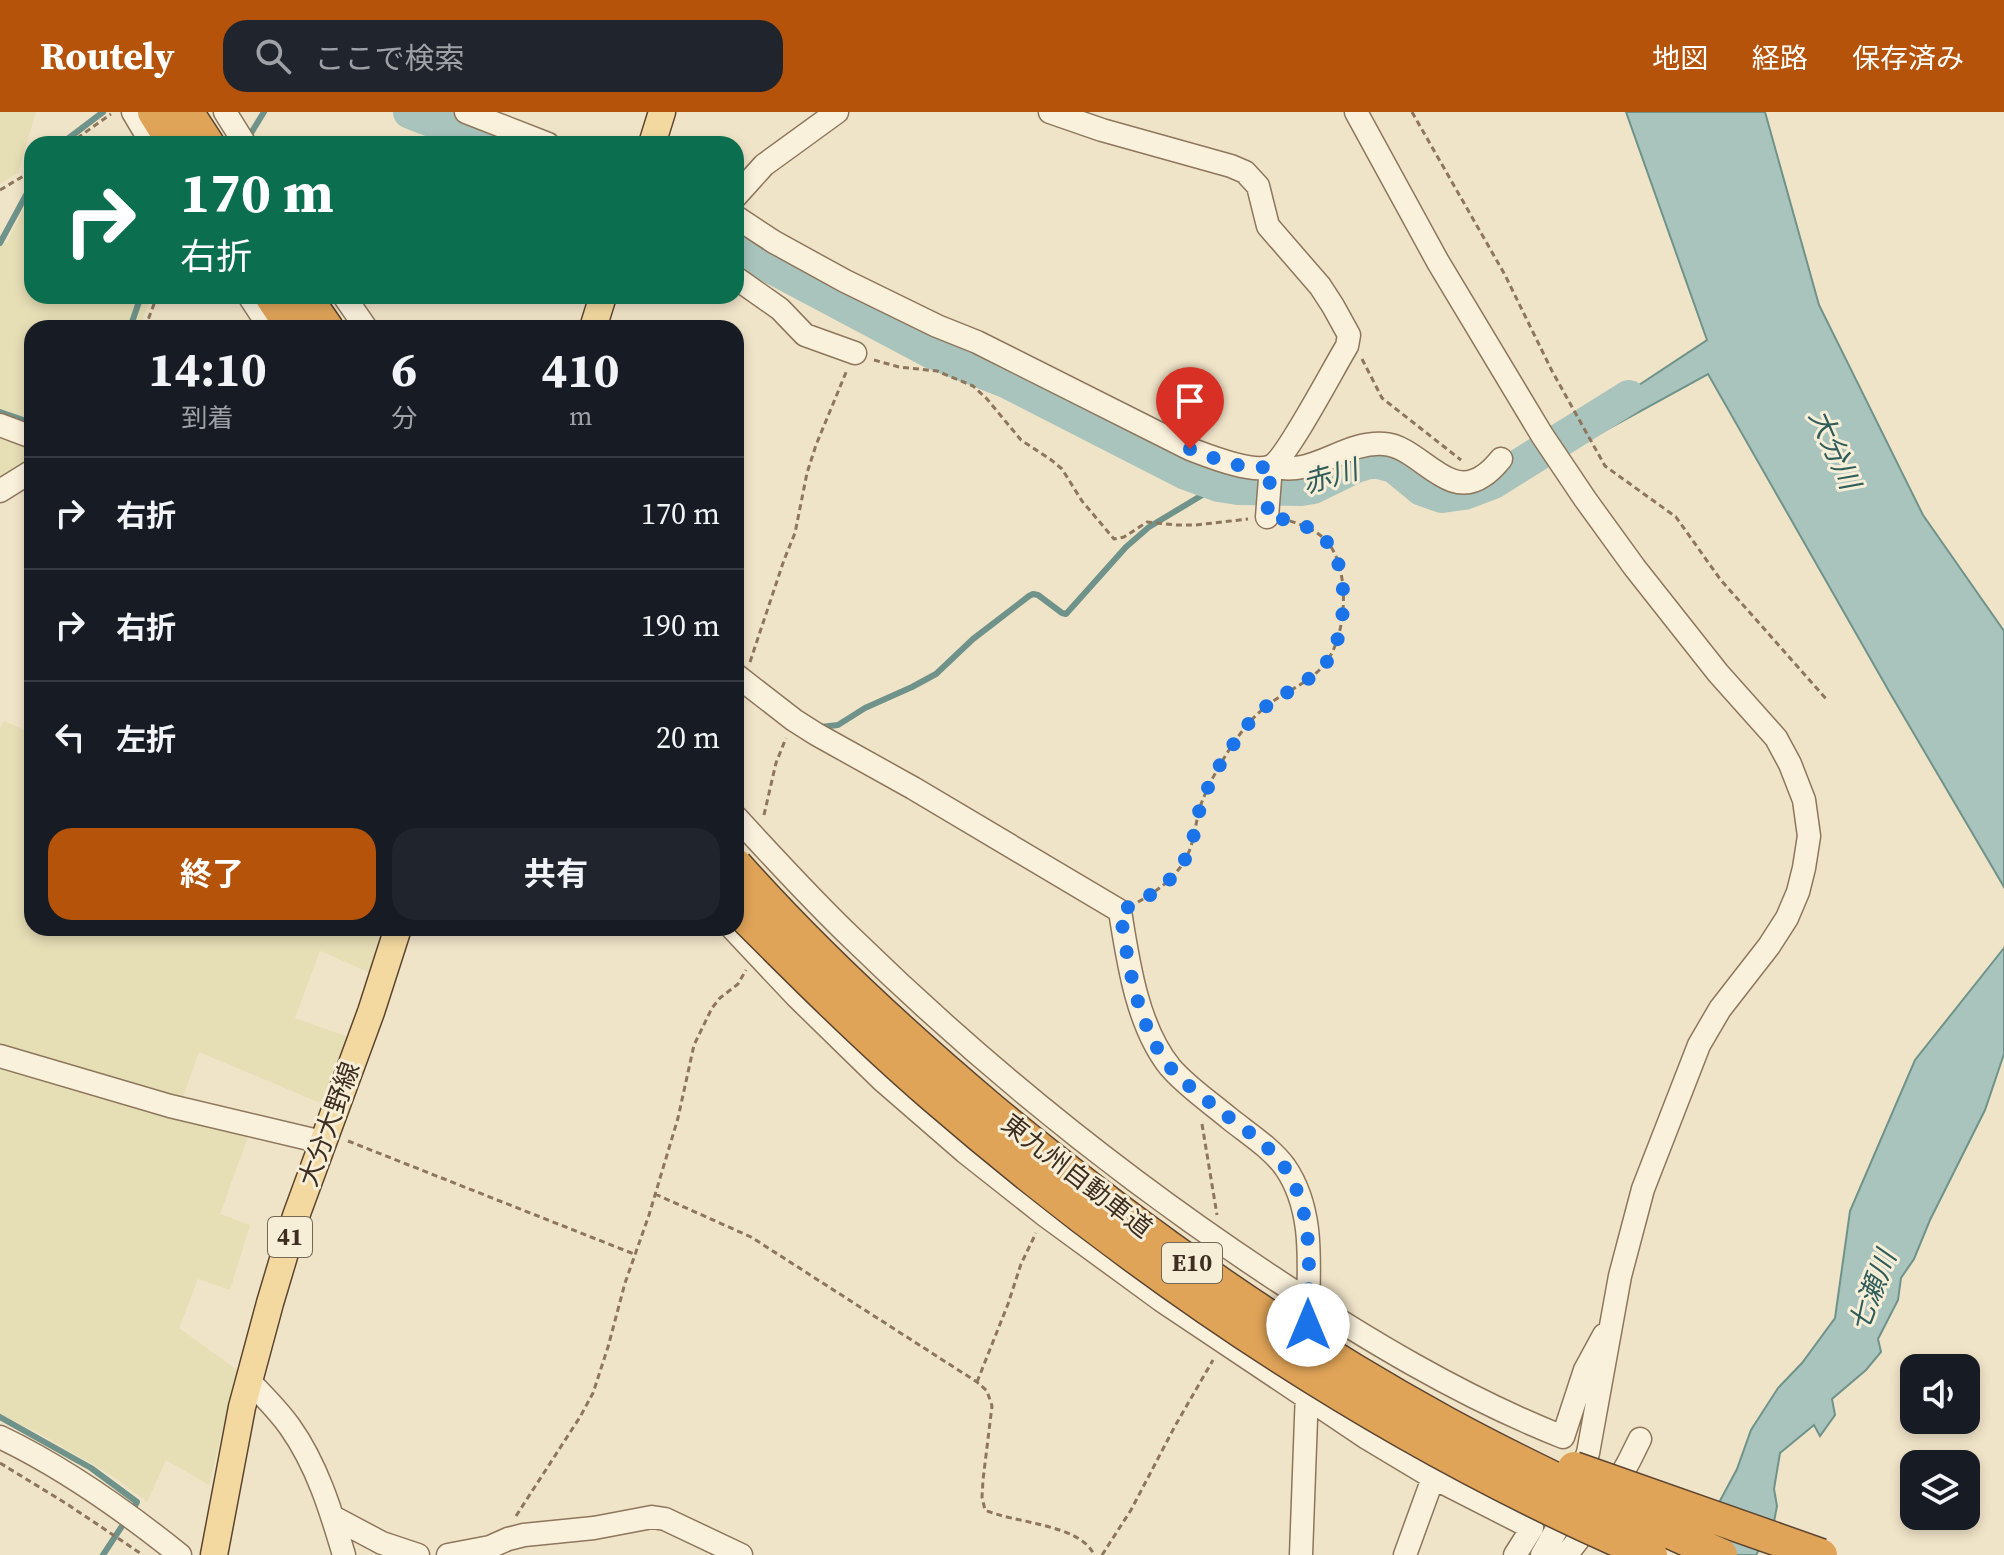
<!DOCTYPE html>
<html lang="ja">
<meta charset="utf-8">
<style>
:root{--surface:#171b24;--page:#20242c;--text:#f1f3f6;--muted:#9ea1a6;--line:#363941;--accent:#b45309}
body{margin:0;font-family:"Source Serif 4","Noto Sans JP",serif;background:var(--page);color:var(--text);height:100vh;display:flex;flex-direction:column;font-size:30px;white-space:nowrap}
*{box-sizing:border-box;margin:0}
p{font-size:26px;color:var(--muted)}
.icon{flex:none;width:44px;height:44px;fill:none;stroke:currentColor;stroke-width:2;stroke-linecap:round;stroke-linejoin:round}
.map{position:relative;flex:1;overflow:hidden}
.drawer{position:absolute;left:24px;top:208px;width:720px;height:616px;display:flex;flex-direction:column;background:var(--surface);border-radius:24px;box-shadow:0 4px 12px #0003}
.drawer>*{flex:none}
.guide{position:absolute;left:24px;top:24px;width:720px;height:168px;border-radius:24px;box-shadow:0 4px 12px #0003;background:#0b6e4f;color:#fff;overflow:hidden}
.fabs{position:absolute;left:1900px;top:1242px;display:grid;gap:16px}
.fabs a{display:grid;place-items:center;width:80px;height:80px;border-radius:16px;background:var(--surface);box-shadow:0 4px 12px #0003;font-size:40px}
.pin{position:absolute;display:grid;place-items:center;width:68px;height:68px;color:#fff;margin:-82px -34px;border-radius:50% 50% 50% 0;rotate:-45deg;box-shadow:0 0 8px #0007}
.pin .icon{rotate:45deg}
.me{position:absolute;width:88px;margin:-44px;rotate:0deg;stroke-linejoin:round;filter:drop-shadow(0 0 6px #0008)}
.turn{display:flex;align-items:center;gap:28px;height:168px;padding:0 24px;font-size:36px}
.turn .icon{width:104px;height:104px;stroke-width:2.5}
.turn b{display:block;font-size:56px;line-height:68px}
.eta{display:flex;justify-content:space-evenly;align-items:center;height:136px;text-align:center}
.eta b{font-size:48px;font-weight:700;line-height:56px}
.cta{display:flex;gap:16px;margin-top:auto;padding:16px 24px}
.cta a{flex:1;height:92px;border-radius:24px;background:var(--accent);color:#fff;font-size:32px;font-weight:700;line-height:92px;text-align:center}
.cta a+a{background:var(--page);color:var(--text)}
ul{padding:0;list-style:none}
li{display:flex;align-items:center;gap:24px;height:112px;padding:0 24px;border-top:2px solid var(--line)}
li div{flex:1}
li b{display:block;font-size:30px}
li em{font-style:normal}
header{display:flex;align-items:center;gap:48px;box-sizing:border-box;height:112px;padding:0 40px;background:var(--accent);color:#fff}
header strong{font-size:38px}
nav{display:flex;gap:44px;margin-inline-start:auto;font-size:28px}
.search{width:560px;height:72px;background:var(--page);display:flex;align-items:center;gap:20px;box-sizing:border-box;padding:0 28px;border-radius:24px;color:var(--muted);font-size:30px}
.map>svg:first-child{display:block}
.farmland{fill:#e6deb5}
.water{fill:#a9c4bc;stroke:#6f938a;stroke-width:2}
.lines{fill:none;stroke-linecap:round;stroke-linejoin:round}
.stream{stroke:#6f938a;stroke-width:6}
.river{stroke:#a9c4bc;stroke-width:34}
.minor-casing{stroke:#8d765c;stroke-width:25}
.major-casing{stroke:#5b4430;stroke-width:29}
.highway-casing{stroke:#5b4430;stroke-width:35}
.path{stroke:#8d765c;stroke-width:3;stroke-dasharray:6 4;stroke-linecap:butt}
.minor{stroke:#faf1dc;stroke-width:22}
.major{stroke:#f3d9a0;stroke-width:26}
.highway{stroke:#e0a458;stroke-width:32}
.highway-bridge-casing{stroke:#5b4430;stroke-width:35;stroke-linecap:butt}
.highway-bridge{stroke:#e0a458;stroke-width:32}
.route{stroke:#1a73e8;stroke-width:14;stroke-dasharray:0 25.2}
.labels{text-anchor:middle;stroke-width:6;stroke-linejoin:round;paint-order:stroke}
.shield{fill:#f7eed8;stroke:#756857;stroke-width:2}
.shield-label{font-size:24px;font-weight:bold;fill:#3d2e20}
.street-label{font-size:26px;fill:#3d2e20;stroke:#f7eed8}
.water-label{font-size:28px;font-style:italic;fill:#2f5d5a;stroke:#f7eed8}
</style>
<header>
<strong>Routely</strong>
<div class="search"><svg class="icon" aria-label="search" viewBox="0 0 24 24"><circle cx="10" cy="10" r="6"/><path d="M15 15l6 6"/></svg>ここで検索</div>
<nav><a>地図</a><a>経路</a><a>保存済み</a></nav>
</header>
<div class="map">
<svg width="2004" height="1443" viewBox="0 0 2004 1443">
<rect width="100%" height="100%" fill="#f0e4c8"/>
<!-- farmland -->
<path class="farmland" d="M0 0H36L18 61 0 72Z
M32 80V184H151L140 216H32V313L0 302V128L7 131Z
M0 324 32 331V348L0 369Z
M4 609 32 621V816H389L375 863 320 839 295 906 351 926 329 987 318 990 199 940 177 1002 249 1022 220 1102 250 1113 230 1178 198 1167 179 1216 237 1258 209 1373 166 1348 147 1390 111 1363 38 1321 0 1302V616Z"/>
<!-- water -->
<path class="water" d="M1626 0H1765L1819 193 1923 403 2004 519V775L1890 581 1708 262 1599 322 1589 306 1707 228Z
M2004 836V942L1985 998 1930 1108 1914 1147 1901 1166 1898 1188 1878 1227 1881 1240 1866 1258 1832 1287 1835 1303 1820 1324 1814 1313 1780 1341 1774 1377 1777 1394 1773 1415 1756 1443H1691L1737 1357 1751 1318 1778 1276 1802 1251 1835 1206 1850 1099 1915 948Z"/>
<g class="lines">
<!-- stream -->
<path class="stream" d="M248 26 264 0
M61 32 103 0
M0 131 32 72
M130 216 141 184
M0 300 32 311
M821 615 838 613 865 596 912 575 936 562 973 527 1029 484 1033 482 1038 483 1062 501 1066 502 1126 435 1149 415 1219 373
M0 1305 91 1356 137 1390 132 1399
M103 1443 126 1408"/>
<!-- river -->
<path class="river" d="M410 0 493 32
M736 136 932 240 1008 270 1186 361 1219 373 1238 376 1301 377 1313 375 1356 354 1369 350H1379L1394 354 1422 377 1442 384 1464 381 1493 370 1629 285"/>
<!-- minor casing -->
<g class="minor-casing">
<path id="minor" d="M133 0 152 32
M225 0 245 32
M466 0 548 32
M1356 0 1438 150 1542 323 1585 387 1635 456 1718 561 1776 626 1790 652 1804 688 1809 724 1804 756 1798 780 1787 806 1769 834 1720 897 1699 933 1643 1077 1620 1164 1588 1341 1558 1415 1542 1443
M736 84 764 53 837 0
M736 105 774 130 845 169 937 214 977 230 1190 337C1209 344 1250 361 1269 355 1285 350 1335 253 1347 234L1349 223 1333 194 1320 174 1268 114 1258 74 1245 60 1231 54 1102 18 1050 0
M736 166 780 197 805 223 855 241
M249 184 270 216
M344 184 366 216
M0 313 32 325
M0 379 32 359
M1267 405 1271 354C1314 366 1342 329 1384 332 1419 334 1447 389 1483 364 1490 360 1496 353 1501 347
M736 563 794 608 816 622 913 676 1120 799C1128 849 1137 914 1170 955 1187 975 1210 990 1230 1007 1249 1022 1271 1036 1285 1055 1314 1097 1309 1150 1308 1198
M736 705C774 746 812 788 853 827 982 953 1122 1066 1272 1165 1364 1226 1460 1284 1563 1325L1585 1258 1604 1223
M732 816 797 885 882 968 965 1040 1046 1104 1161 1188 1367 1326 1432 1365 1532 1416 1515 1443
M0 944 170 994 322 1030
M248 1268C263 1283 278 1298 290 1315 317 1353 331 1399 344 1443
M0 1325C65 1356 124 1398 180 1443
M333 1405 382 1431 418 1443
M448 1443 490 1435 508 1427 524 1423 594 1416 652 1405 665 1407 741 1443
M1301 1443 1308 1252
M1405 1443 1433 1366
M1566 1443C1595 1408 1621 1368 1640 1327"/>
</g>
<!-- major casing -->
<g class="major-casing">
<path id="major" d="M652 32 662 0
M593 216 603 184
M214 1443 242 1295 270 1191 296 1104 371 900 398 816"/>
</g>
<!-- highway casing -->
<g class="highway-casing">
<path id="highway" d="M154 0 174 32
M187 0 208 32
M271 184 292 216
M305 184 327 216"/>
</g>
<!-- path -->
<path class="path" d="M1412 0 1505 163 1552 259 1605 354 1676 405 1720 467 1828 589
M69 32 111 2
M0 78 32 59
M145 216 157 184
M1362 247 1382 286 1461 348
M874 248 899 255 937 259 973 274 987 287 1021 328 1050 347 1062 357 1082 389 1114 427 1124 425 1147 410 1176 413H1196L1248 407
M750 550 784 448 795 421 807 361 816 333 847 258
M764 703 776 651 786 626
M1138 790C1161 777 1183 760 1191 734 1195 722 1196 710 1199 698 1206 677 1217 657 1229 638 1240 621 1253 604 1269 592 1288 578 1313 569 1327 549 1347 521 1350 460 1329 432 1319 419 1303 413 1287 408
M1202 1012 1217 1103
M348 1029 634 1142
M655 1082 751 1125 977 1270 987 1279 992 1294 983 1368 982 1385 985 1398C1013 1411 1081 1412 1094 1443
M977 1270 1008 1192 1021 1152 1036 1121
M0 1351 67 1392 143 1443
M516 1404 580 1305 593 1281 608 1235 625 1171 649 1103 678 1006 694 933 712 896 720 886 738 872 746 858
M1102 1443 1131 1398 1175 1314 1213 1248"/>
<!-- minor -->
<use href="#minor" class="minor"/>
<!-- major -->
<use href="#major" class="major"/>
<!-- highway -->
<use href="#highway" class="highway"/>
<!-- highway-bridge casing -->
<g class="highway-bridge-casing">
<path id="highway-bridge" d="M736 753C814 841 901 921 991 997 1133 1115 1285 1223 1446 1311 1536 1360 1628 1402 1721 1443
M736 796C800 860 864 924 932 983 1147 1169 1389 1331 1651 1443
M1574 1356 1821 1443"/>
</g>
<!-- highway-bridge -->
<use href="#highway-bridge" class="highway-bridge"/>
</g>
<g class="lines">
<!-- route -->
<path class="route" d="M1190 337C1214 346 1245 360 1271 354L1267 405C1287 407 1308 412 1323 426 1351 451 1348 523 1326 551 1312 568 1290 578 1272 590 1257 600 1245 615 1235 630 1220 651 1206 675 1199 700 1195 714 1194 728 1188 741 1176 770 1148 786 1120 799 1128 850 1136 911 1169 954 1183 971 1202 984 1219 998 1244 1017 1275 1036 1290 1064 1315 1110 1308 1163 1308 1213"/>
</g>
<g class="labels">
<!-- shield labels -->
<g class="shield">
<rect x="268" y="1105" width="44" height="40" rx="6"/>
<rect x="1162" y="1131" width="60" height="40" rx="6"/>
</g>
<g class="shield-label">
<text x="290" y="1133">41</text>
<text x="1192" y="1159">E10</text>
</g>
<!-- street labels -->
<g class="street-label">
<text transform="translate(329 1012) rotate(-70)" y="9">大分大野線</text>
<text transform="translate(1077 1064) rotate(38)" y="9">東九州自動車道</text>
</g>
<!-- water labels -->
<g class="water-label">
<text transform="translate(1835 337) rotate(66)" y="10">大分川</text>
<text transform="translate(1330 364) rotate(-16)" y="10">赤川</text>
<text transform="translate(1872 1179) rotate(-69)" y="10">七瀬川</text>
</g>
</g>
</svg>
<div class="fabs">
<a><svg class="icon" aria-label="sound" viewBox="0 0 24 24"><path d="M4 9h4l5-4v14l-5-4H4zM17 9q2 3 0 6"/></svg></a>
<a><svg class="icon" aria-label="layers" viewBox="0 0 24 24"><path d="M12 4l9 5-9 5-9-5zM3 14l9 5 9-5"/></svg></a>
</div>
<div class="pin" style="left:1190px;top:337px;background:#d93025"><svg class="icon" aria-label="arrive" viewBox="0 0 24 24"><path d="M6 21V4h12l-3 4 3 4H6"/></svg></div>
<svg class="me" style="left:1308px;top:1213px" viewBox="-20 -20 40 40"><circle r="19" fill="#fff"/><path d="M0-13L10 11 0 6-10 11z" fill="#1a73e8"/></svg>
<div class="guide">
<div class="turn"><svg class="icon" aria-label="right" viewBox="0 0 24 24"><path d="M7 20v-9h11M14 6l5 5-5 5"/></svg><div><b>170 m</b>右折</div></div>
</div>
<section class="drawer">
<div class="eta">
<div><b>14:10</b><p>到着</p></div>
<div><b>6</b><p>分</p></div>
<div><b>410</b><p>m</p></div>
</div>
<ul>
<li><svg class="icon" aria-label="right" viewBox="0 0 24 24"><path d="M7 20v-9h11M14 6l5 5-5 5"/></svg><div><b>右折</b></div><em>170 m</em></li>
<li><svg class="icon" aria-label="right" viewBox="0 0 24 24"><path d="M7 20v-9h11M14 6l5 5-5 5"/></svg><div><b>右折</b></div><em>190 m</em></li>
<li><svg class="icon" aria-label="left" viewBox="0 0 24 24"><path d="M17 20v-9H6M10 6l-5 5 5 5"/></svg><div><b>左折</b></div><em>20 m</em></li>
</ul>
<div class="cta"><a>終了</a><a>共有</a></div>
</section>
</div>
